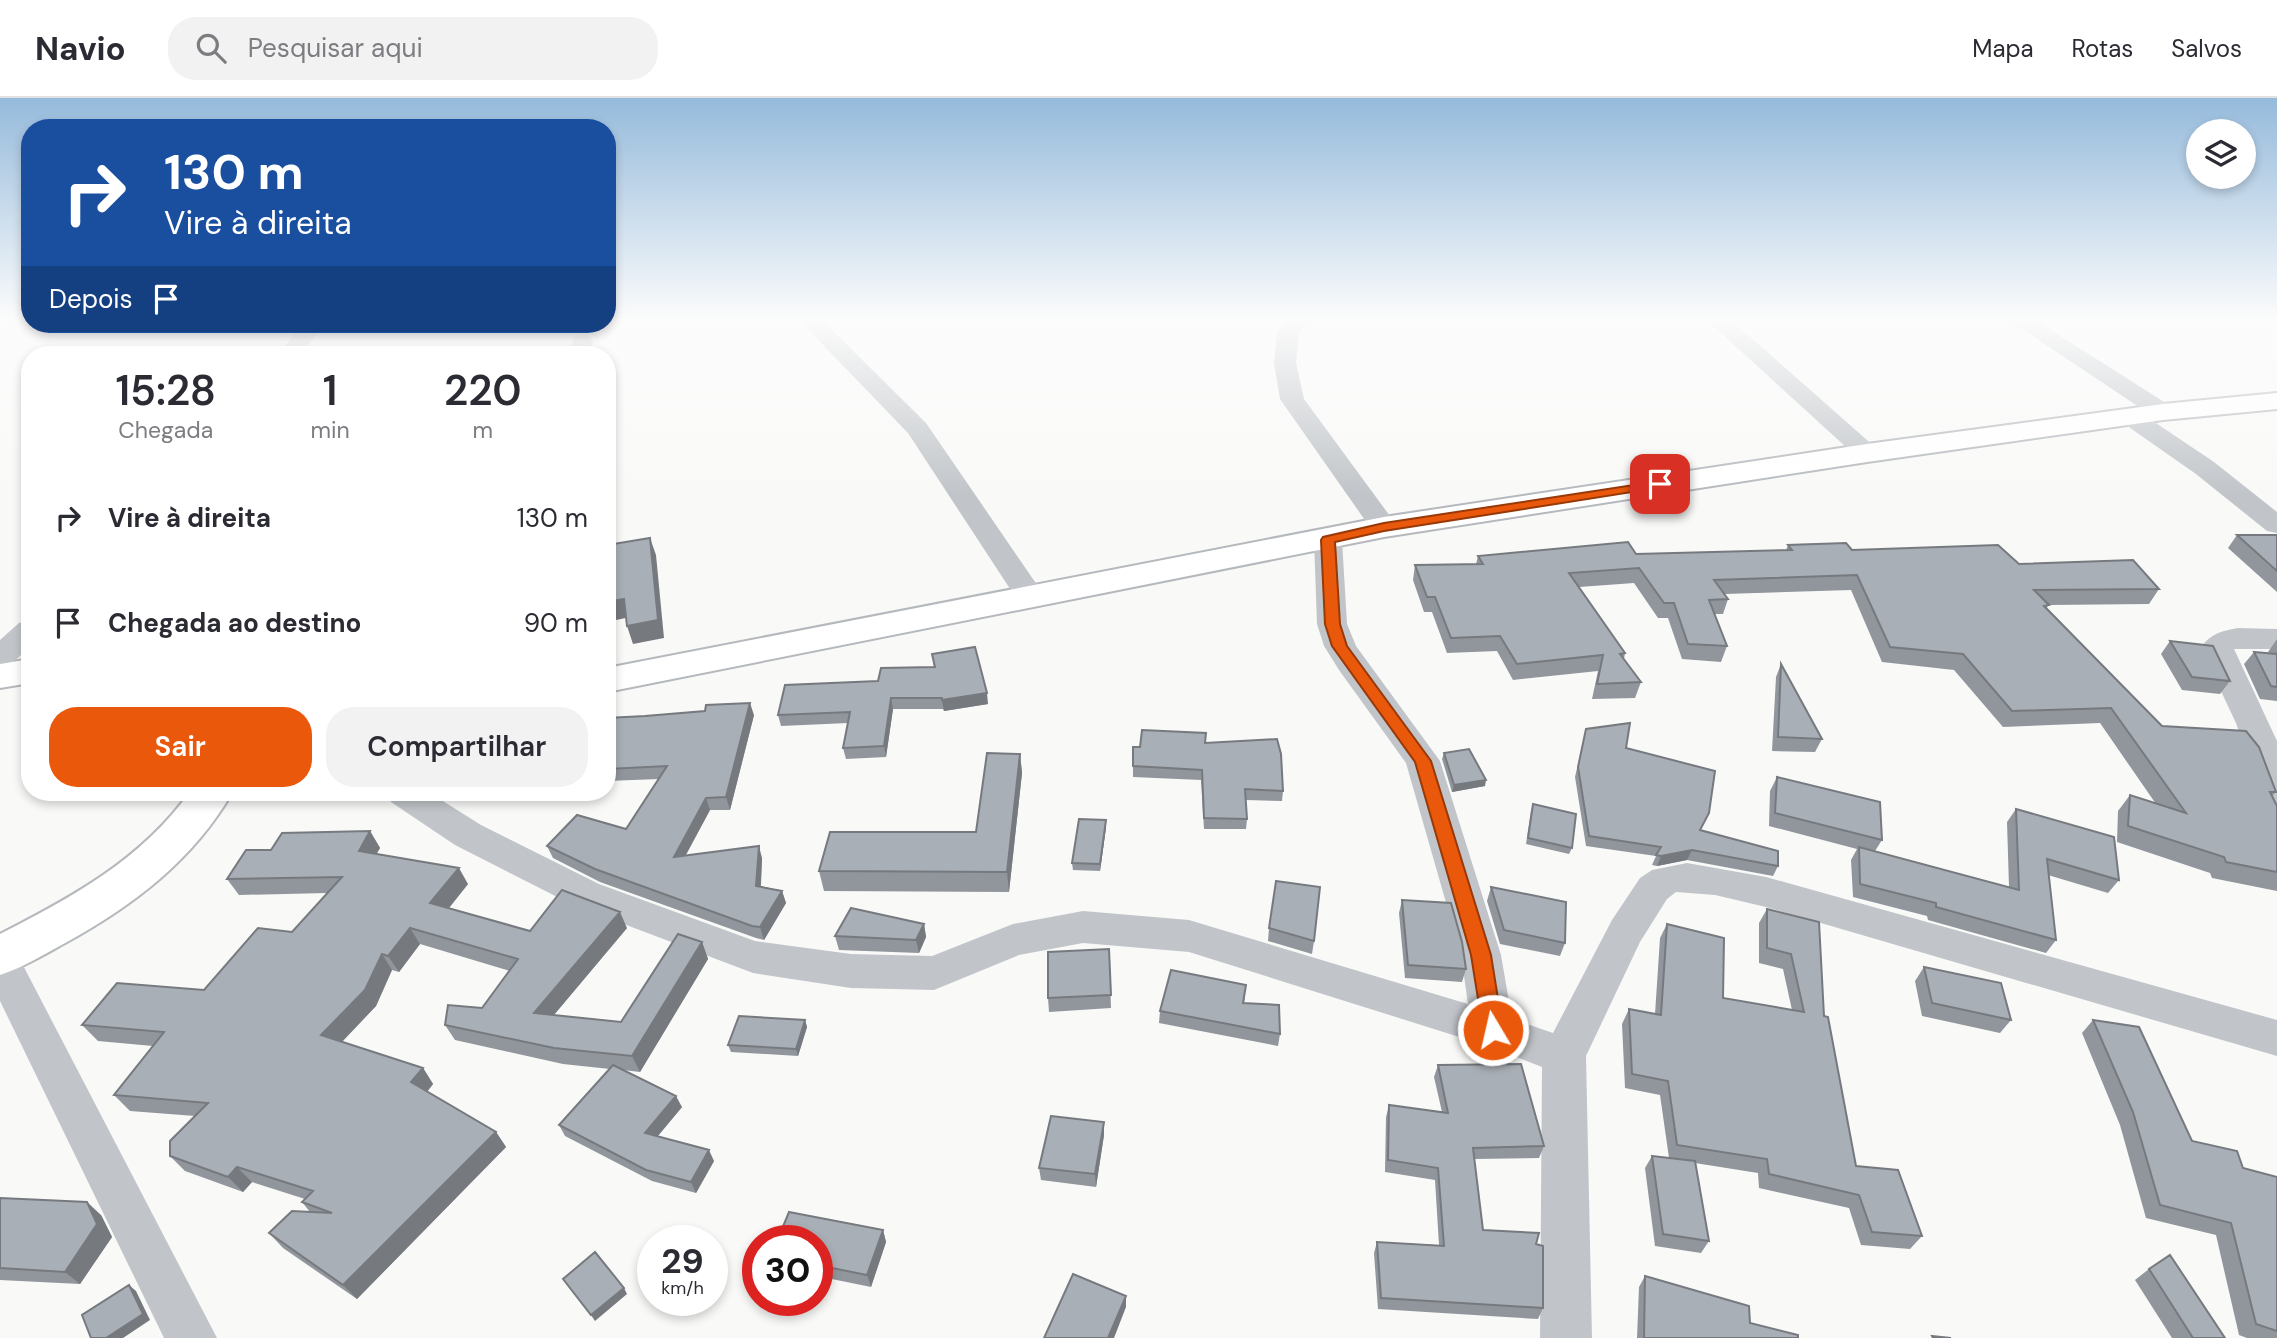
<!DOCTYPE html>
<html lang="pt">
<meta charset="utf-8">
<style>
:root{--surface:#fff;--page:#f2f2f3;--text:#2b2b33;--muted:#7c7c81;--line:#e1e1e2;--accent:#ea580c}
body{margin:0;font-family:"DM Sans",sans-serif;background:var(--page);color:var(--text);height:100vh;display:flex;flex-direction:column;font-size:26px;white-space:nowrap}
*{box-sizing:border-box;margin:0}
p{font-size:23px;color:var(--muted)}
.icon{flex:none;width:38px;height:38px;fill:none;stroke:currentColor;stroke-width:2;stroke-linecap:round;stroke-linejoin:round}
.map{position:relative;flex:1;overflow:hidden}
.panel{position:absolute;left:21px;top:248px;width:595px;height:455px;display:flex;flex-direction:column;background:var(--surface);border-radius:28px;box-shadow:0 4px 10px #0003}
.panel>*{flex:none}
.banner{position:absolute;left:21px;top:21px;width:595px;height:214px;border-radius:28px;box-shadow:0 4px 10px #0003;background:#1a4fa0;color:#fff;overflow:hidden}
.controls{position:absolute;left:2186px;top:21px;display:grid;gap:14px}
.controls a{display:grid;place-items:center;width:70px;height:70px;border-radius:50%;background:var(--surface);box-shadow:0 4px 10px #0003;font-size:35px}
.speed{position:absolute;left:637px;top:1127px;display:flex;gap:14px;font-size:35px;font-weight:700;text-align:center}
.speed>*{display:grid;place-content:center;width:91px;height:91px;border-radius:50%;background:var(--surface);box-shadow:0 4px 10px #0003;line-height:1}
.speed small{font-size:18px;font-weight:400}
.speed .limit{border:10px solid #d22;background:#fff;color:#111}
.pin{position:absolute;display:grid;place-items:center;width:60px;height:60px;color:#fff;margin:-30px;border-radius:14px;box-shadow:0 4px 10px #0006}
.me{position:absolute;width:77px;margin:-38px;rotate:351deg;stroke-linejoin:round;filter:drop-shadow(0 0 5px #0008)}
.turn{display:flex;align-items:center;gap:24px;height:147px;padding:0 28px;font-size:32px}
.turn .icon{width:91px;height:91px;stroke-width:2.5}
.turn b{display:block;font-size:49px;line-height:60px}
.then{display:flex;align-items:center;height:66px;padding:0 28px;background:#0003;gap:14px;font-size:26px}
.eta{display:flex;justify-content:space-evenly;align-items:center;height:119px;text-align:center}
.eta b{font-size:42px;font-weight:600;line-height:49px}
.button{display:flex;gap:14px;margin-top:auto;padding:14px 28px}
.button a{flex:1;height:80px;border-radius:28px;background:var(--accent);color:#fff;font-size:28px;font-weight:600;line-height:80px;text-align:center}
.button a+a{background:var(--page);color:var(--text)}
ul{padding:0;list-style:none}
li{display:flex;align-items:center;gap:21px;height:105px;padding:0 28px}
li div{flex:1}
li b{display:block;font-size:26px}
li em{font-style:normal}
header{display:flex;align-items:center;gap:42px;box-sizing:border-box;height:98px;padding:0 35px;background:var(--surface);border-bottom:2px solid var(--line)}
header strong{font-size:33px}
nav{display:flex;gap:38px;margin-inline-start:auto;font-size:24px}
.search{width:490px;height:63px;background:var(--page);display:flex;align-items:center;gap:18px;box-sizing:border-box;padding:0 24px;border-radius:28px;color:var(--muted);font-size:26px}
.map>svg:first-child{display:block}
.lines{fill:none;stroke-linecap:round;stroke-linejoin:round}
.primary-casing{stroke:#b5b9bd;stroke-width:4}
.minor{fill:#c1c5c9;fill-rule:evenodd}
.primary{fill:#fff;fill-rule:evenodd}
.wall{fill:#91969d}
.shaded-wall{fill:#767a7f}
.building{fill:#a9afb6;stroke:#767a7f;stroke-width:2}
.route{fill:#ea580c;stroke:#983908;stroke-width:2}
</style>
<header>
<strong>Navio</strong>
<div class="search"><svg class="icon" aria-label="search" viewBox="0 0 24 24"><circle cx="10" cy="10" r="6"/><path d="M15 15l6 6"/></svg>Pesquisar aqui</div>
<nav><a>Mapa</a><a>Rotas</a><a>Salvos</a></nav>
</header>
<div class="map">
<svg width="2277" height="1240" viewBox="0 0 2277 1240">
<rect width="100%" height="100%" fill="#f9f9f8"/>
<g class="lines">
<!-- primary casing -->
<g class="primary-casing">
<path id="primary" d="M2277 295V311L2163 322 1867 364 1384 439 607 594V570L1384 419 1867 346 2163 306Z
M30 561V585L0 590V566Z
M189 695H232C193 762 134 807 67 844 45 856 24 869 0 877V836C71 800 142 761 189 695Z"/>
</g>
<!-- minor -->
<path class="minor" d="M799 222H822L926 325 1046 500 1042 506 1031 509 1020 506 908 335Z
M1287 222H1309L1299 235 1296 265 1304 301 1398 429 1394 435 1384 437 1374 435 1280 301 1274 265 1277 235Z
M1707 222H1731L1876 350 1880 355 1876 360 1867 363 1858 360Z
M2009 222H2035L2172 309 2175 314 2172 319 2163 321 2154 319Z
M301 226H323L301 257H279Z
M582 237 590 239 593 244 590 257H568L574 239Z
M2132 313 2141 315 2214 364 2277 414V435L2267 433 2196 376 2123 325 2120 320 2123 315Z
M1328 434 1338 436 1342 442 1347 526 1356 548 1440 663 1501 857 1512 921 1553 935 1612 822 1640 780 1652 772 1687 765 1766 779 2277 922V958L1766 809 1715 797 1676 794 1667 801 1640 844 1586 958 1592 1240H1540L1542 969 1488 948 1189 854 1083 845 1019 857 934 892 851 890 753 875 571 806 455 747 391 704 386 695H430L481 727 599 786 755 843 851 856 932 858 1013 826 1083 813 1189 822 1468 906 1461 857 1406 665 1339 572 1324 548 1317 526 1314 442 1318 436Z
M30 523V549L11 566 0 569V542L19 525Z
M2238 530 2277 531V551H2234L2277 643V712L2264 708 2236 625 2203 555 2202 548C2211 535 2223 533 2238 530Z
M0 846 14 850 217 1240H164L0 903Z"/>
<!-- primary -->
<use href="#primary" class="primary"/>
</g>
<!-- wall -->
<path class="wall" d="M2237 437H2277V494L2228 450Z
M1788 447 2019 466 2159 491 2149 506 2048 507 2047 510 2162 628 2276 694 2272 698 2277 708V793L2212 780 2210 775 2117 744 2118 713 2130 697 2156 706 2100 625 2003 629 1954 572 1882 564 1851 492 1725 496 1728 501 1723 516H1715L1727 548 1721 564 1682 561 1668 520H1658L1634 485 1579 489 1625 555 1624 561 1641 584 1635 600 1592 601 1598 573 1513 582 1497 553 1447 555 1432 514H1424L1413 482 1415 467 1476 466 1478 458 1636 456 1786 452Z
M2277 541V603L2260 601 2244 566 2254 554 2270 555 2268 554Z
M2170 543 2230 583 2220 596 2182 592 2161 556Z
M932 556 988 606 944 613 943 611H893L886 659 846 661 843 650 848 625 781 628 778 617 878 583 934 569Z
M1781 566 1822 641 1815 654 1772 653 1776 579Z
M754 617 730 712H710L686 757 762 760 761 788 782 793 786 805 764 842 756 840 600 784 553 760 547 748 626 731 659 681 607 683V620Z
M1586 631 1626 650 1701 733 1778 768 1773 778 1687 762 1657 768 1652 767 1656 758 1586 748 1575 679Z
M1205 645 1283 693 1282 703 1246 702 1247 721 1246 731H1204L1201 682 1133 679V649Z
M1444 655 1485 688 1452 694 1442 661Z
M1020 656 1022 675 1009 794 824 793 819 773 976 734Z
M1777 679 1882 742 1875 753 2009 789 2007 724 2016 711 2119 782 2108 795 2048 777 2056 842 2046 855 1928 822 1927 818 1853 799 1851 762 1857 751 1769 728 1770 693Z
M1533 706 1572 750 1569 756 1526 746 1531 713Z
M1106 729 1100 773 1073 772 1072 765Z
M370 733 380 750 376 756 468 786 449 810 530 833 627 830 554 917 621 924 702 844 708 861 640 974 623 972 682 1009 658 1038 714 1063 696 1095 652 1083 565 1038 559 1027 610 971 563 966 455 942 445 927 482 910 510 873 420 846 399 874 392 872 376 908 342 944 423 970 433 986 427 994 496 1034 506 1049 357 1201 283 1150 269 1135 310 1114 302 1104 305 1101 252 1084 243 1094 185 1073 170 1058 195 1018 130 1013 114 997 153 948 98 943 82 927 204 892 292 834 327 795 239 797 227 781 271 752Z
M1491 789 1565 845 1560 858 1500 846 1487 803Z
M1402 802 1466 871 1462 884 1405 880 1399 815Z
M1767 811 1824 918 1856 1068 1922 1138 1910 1151 1861 1147 1849 1110 1759 1090 1758 1075 1695 1065 1709 1143 1701 1155 1655 1148 1645 1070 1652 1058 1669 1060 1660 997 1625 990 1622 926 1629 911 1655 916 1660 840 1667 826 1723 900 1792 912 1783 871 1759 865V825Z
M924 826 926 839 919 855 839 852 835 838Z
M1269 830 1314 843 1312 856 1268 843Z
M1109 851 1111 910 1049 914 1048 900Z
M1924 869 2011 922 2000 935 1922 918 1915 883Z
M1245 899 1244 905 1280 936 1278 948 1159 925 1160 913Z
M805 922 807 929 798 958 731 954 728 947Z
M2093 922 2192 1043 2243 1070 2277 1079V1240H2247L2239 1237 2216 1137 2146 1120 2120 1027 2082 935Z
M1438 967 1544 1048 1539 1060 1474 1061 1483 1132 1536 1146 1543 1210 1538 1221 1378 1211 1374 1155 1377 1144 1439 1147 1435 1082 1385 1074 1386 1019 1389 1007 1442 1014 1434 979Z
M1104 1024V1037L1096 1089 1041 1082 1039 1070Z
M0 1100 101 1117 112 1139 80 1186 0 1182Z
M883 1132 886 1144 871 1189 817 1178V1143Z
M2149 1171 2225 1240H2172L2135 1182Z
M1645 1178 1750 1225 1798 1240H1637L1639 1189Z"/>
<!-- shaded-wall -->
<path class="shaded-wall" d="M650 440 656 457 664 540 633 546 627 528Z
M624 501 630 519 607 524V504Z
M987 595 988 606 944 613 942 602Z
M891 600 893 611 886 659 884 648Z
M750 605 754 617 730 712 726 699Z
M1020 656 1022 675 1009 794 1007 774Z
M1486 682 1485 688 1452 694 1454 687Z
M706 700 710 712 678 771 674 759Z
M1106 722V729L1100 773V766Z
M370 733 380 750 369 769 359 753Z
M759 748 762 760 760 800 756 788Z
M1692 752 1687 762 1657 768 1661 758Z
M459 770 468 786 440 821 430 805Z
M782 793 786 805 764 842 760 829Z
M620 814 627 830 542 931 534 915Z
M924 826 926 839 919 855 916 842Z
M410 830 420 846 399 874 388 858Z
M702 844 708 861 640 974 632 958Z
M382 856 392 872 376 908 333 953 321 937Z
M805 922 807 929 798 958 796 951Z
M423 970 433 986 422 1000 411 984Z
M676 998 682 1009 651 1046 645 1035Z
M1104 1024V1037L1096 1089 1095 1076Z
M496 1034 506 1049 357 1201 343 1187Z
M709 1052 714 1063 696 1095 691 1084Z
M237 1069 252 1084 243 1094 228 1079Z
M87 1104 101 1117 112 1139 80 1186 65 1174Z
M883 1132 886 1144 871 1189 867 1177Z
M129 1187 136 1193 150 1222 123 1240H106Z
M624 1190 627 1196 595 1223 591 1217Z
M1126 1198V1209L1114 1240H1108Z"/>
<!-- building -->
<path class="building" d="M2237 437H2277V473Z
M650 440 658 522 627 528 624 501 607 504V447Z
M1628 444 1636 456 1792 452 1788 447 1846 445 1852 452 1998 447 2019 466 2133 462 2159 491 2034 492 2049 507 2044 508 2162 628 2246 633 2259 649 2276 694H2270L2277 708V774L2226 764 2224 759 2128 728 2130 697 2186 715 2111 610 2012 613 1963 556 1890 549 1857 477 1714 482 1728 501 1709 502 1727 548 1688 546 1674 505H1664L1639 470 1569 475 1625 555 1620 556 1641 584 1597 586 1603 557 1517 566 1500 538 1451 540 1435 499H1427L1415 467 1483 466 1478 458Z
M2170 543 2213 548 2230 583 2192 579Z
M975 549 987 595 942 602V600H891L884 648 843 650 850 614 778 617 785 587 878 583 881 570 935 569 932 556Z
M2254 554 2277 556V589L2271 588Z
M1781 566 1822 641 1778 639Z
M750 605 726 699 706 700 674 759 759 748 756 788 782 793 760 829 752 828 595 771 547 748 577 717 626 731 667 668 607 671V620L645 618 705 613 706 607Z
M1630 625 1626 650 1715 673 1709 715 1700 732 1778 753V768L1692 752 1661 758 1656 757 1661 749 1589 738 1578 669 1586 631Z
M1142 632 1206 635 1205 645 1277 641 1281 656 1283 693 1245 691 1247 721 1204 720 1202 672 1133 668V649H1140Z
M1469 651 1486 682 1454 687 1444 655Z
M987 655 1020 656 1007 774 819 773 830 734H976Z
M1777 679 1880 704 1882 742 1775 715Z
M1533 706 1576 716 1572 750 1528 740Z
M2016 711 2114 739 2119 782 2047 761 2056 842 1936 809V805L1860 786 1859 749 2019 792Z
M1079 721 1106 722 1100 766 1072 765Z
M370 733 359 753 459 770 430 805 530 833 562 792 620 814 534 915 621 924 678 836 702 844 632 958 554 950 445 927 448 907 482 910 518 861 410 830 388 858 382 856 365 892 321 937 423 970 411 984 496 1034 343 1187 269 1135 292 1113 332 1115 302 1104 313 1093 237 1069 228 1079 170 1058V1043L208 1005 114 997 164 934 82 927 117 885 204 892 258 830 292 834 342 779 227 781 246 752H271L282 735Z
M1276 783 1320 789 1314 843 1269 830Z
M1491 789 1566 804 1565 845 1504 832Z
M1402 802 1451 805 1462 844 1466 871 1408 867Z
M851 810 924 826 916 842 835 838Z
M1767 811 1819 824 1824 918 1828 919 1856 1068 1898 1072 1922 1138 1872 1134 1859 1097 1769 1076 1767 1061 1677 1047 1668 983 1632 976 1629 911 1661 917 1667 826 1724 840 1723 900 1804 914 1791 856 1767 850Z
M1109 851 1111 897 1048 900V854Z
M1924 869 2001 885 2011 922 1932 905Z
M1171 872 1246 887 1243 905 1279 907 1280 936 1160 913Z
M739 918 805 922 796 951 728 947Z
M2093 922 2139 929 2192 1043 2237 1053 2243 1070 2277 1079V1233L2256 1226 2231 1125 2160 1107 2133 1014Z
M1521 966 1544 1048 1473 1050 1483 1132 1539 1135 1536 1146 1543 1148V1210L1381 1200 1377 1144 1444 1148 1438 1070 1388 1062 1389 1007 1448 1015 1438 967Z
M613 967 676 998 645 1035 709 1052 691 1084 646 1072 559 1027Z
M1051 1018 1104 1024 1095 1076 1039 1070Z
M1652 1058 1695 1063 1709 1143 1663 1136Z
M0 1100 87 1104 97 1126 65 1174 0 1170Z
M789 1114 883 1132 867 1177 817 1167V1143H777Z
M595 1154 624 1190 591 1217 563 1181Z
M2170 1157 2225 1240H2193L2149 1171Z
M1073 1176 1126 1198 1108 1240H1044Z
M1645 1178 1749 1208 1750 1225 1798 1237V1240H1644Z
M129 1187 143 1216 106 1240H91L82 1217Z
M1932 1238 1951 1240H1933Z"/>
<!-- sky -->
<linearGradient id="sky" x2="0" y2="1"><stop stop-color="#95badb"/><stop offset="0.56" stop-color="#fcfcfc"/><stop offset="1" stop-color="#fcfcfc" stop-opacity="0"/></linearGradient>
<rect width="2277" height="396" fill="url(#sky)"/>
<!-- route -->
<path class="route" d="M1660 383 1664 384V389L1384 433 1335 444 1340 526 1347 548 1431 663 1491 857 1503 932 1500 938 1493 941 1486 938 1483 932 1471 857 1415 664 1332 548 1325 526 1321 442 1323 439 1384 425Z"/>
</svg>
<div class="controls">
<a><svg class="icon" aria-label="layers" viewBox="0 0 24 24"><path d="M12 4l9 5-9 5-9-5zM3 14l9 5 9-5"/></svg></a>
</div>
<div class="speed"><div>29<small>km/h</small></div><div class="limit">30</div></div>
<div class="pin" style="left:1660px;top:386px;background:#d93025"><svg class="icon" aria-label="arrive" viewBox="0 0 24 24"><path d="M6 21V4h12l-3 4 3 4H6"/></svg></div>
<svg class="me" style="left:1493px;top:932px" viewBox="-20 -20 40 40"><circle r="17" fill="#ea580c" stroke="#fff" stroke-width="3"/><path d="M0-11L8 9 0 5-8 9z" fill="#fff"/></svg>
<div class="banner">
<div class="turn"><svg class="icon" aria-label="right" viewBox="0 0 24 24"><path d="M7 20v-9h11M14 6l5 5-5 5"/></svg><div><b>130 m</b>Vire à direita</div></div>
<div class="then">Depois<svg class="icon" aria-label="arrive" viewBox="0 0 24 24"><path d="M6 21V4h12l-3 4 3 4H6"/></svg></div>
</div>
<section class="panel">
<div class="eta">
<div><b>15:28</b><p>Chegada</p></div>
<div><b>1</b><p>min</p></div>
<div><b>220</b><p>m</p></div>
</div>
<ul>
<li><svg class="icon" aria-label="right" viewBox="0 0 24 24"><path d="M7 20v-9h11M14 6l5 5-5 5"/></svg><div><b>Vire à direita</b></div><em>130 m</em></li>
<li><svg class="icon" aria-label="arrive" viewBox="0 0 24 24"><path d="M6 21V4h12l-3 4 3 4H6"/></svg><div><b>Chegada ao destino</b></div><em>90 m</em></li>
</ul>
<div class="button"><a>Sair</a><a>Compartilhar</a></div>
</section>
</div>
